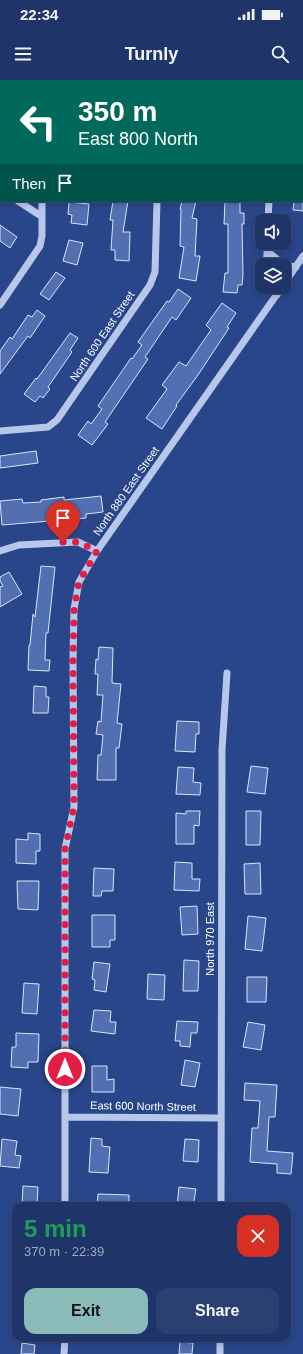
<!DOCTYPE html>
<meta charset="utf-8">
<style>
:root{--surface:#1f3468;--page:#2c3f71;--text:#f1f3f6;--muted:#a1aac0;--line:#3c4f7c;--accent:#8bbbb9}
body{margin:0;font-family:Helvetica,sans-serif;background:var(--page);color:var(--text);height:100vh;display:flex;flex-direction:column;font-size:15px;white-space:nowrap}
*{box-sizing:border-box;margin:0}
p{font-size:13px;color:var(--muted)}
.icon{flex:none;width:22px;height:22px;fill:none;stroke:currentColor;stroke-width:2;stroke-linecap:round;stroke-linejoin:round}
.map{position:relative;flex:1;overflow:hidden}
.side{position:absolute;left:12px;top:1122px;width:279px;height:140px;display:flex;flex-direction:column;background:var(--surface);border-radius:12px;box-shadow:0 2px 6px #0003,0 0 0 1px var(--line)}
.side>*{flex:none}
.guide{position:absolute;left:0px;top:0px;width:303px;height:122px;box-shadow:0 2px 6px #0003,0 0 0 1px var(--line);background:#00695c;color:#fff;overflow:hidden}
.buttons{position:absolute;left:255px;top:134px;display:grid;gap:8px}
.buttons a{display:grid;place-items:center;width:36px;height:36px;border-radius:8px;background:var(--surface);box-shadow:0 2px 6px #0003,0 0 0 1px var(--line);font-size:20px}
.pin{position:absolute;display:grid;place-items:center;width:34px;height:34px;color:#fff;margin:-41px -17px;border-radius:50% 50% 50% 0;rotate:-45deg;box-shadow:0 0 4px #0007}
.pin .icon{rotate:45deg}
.me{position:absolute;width:44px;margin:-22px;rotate:0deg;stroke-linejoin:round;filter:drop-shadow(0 0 3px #0008)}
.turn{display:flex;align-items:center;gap:14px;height:84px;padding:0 12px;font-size:18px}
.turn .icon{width:52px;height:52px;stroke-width:2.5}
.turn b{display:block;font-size:28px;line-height:34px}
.then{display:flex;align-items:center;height:38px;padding:0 12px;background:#0003;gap:8px;font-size:15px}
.round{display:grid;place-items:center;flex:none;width:42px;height:42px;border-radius:12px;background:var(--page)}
.summary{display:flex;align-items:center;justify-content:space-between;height:68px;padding:0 12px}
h1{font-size:24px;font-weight:600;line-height:30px;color:#1e9e55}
.button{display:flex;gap:8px;margin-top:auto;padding:8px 12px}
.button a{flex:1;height:46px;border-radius:12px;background:var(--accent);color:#111;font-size:16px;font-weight:600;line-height:46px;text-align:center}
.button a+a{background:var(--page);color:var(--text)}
.status{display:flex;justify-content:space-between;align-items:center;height:28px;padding:0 20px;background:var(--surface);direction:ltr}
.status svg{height:11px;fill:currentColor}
header{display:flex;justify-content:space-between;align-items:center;height:52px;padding:0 12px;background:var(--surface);font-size:18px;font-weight:600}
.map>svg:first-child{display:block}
.building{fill:#526fb1;stroke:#dbe4f7}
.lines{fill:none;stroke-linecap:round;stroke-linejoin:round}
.minor{stroke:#b7c7e9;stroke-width:7}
.route{stroke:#e11d48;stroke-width:7;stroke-dasharray:0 12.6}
.labels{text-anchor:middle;stroke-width:3.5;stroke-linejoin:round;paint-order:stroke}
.street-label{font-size:11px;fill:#fff;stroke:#29468a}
</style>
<div class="status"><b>22:34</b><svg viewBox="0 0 49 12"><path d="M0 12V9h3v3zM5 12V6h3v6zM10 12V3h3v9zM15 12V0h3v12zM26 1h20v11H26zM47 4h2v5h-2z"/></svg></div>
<header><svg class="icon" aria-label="menu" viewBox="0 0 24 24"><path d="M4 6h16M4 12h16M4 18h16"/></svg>Turnly<svg class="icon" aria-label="search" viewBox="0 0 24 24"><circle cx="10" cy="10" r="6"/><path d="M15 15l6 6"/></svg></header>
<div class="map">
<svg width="303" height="1274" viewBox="0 0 303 1274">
<rect width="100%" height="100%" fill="#29468a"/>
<!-- building -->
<path class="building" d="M113 121H128L123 152H130L129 181 115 180V170H111L113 140H110Z
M182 121H196L192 138 197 139 195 176H200L196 201 179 198 184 167 180 166 181 129H180Z
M225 121H240V133H244V144H242L243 195 242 205H238L237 213 223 212 225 193H228V144H224Z
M294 121H303V131L293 130Z
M69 122 89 124 87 145 71 143 72 135 68 134Z
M0 145 17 157 10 168 0 161Z
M69 160 83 163 77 185 63 181Z
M56 192 65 198 49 220 40 214Z
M178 209 191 218 176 240 172 237 145 277 148 279 105 342 108 344 92 365 78 355 88 341 91 344 102 329 98 326 131 278 132 279 142 265 138 262 167 221 169 222Z
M222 223 236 233 227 247 229 248 198 295 176 325 177 326 162 349 146 338 167 309 162 305 179 282 186 286 211 250 206 245Z
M37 230 45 236 30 258 28 256 0 294V271L10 257 12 259 28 235 32 237Z
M70 253 78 258 70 270 72 272 48 307 50 309 43 318 40 316 35 322 24 314 36 298 37 299Z
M36 371 38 383 0 388V376Z
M101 416 103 432 86 434V438L2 445 0 421 22 419 23 423 41 422V420L64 417V420Z
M41 486 55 487 48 553H46L45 580H50L49 591 28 590 29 565H30L33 534 35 537Z
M9 492 22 514 0 527V507L3 506 0 501V497Z
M99 567 113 568 112 603 121 604 117 643 122 644 119 668H116V700H97L98 675H101L103 655 96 654 98 641 101 642 103 615H97L98 594H95L96 579 98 580Z
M34 606 46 607V617H49L48 633H33Z
M177 641 199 642V654H196L195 672 175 671Z
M251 686 268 688 265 714 247 712Z
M178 687 194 688 193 702 201 703 200 715 176 714Z
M186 731H200L199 746 194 745V764H176V733L186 734Z
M246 731H261L260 765H246Z
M28 753 40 754V771H36V784L16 783V759L28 760Z
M175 782 192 783V799H200L199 811 174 810Z
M260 783 261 814H245L244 784Z
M94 788 114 789 113 811H102L101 816H93Z
M17 801H39L38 830 18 829Z
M197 826 198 854 182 855 180 827Z
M92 835H115V860H110V867H92Z
M248 836 266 838 262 871 245 869Z
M184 880 199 881 198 911H183Z
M94 882 110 884 106 912 94 910 95 900 92 899Z
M148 894 165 895 164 920 147 919Z
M247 897H267L266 922H247Z
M24 903 39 904 37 934 22 933Z
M94 930 111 931 110 942H116L115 954 91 951Z
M177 941 198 942 197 953H191L190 967 180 966V961H175Z
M248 942 265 945 261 970 243 967Z
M16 953 39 954 38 982H28V988L11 987 12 967H16Z
M185 980 200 983 195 1007 181 1005Z
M92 986H107V1000L114 999V1012H92Z
M245 1003 277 1005 275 1037H269L267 1071 293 1073 291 1094 277 1093V1084L250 1082 252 1048H258L260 1021 244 1020Z
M0 1007 21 1009 18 1036 0 1034Z
M91 1058 102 1059V1066L110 1067 108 1093 89 1092Z
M2 1059 17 1061 15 1075 21 1076 19 1088 0 1086Z
M185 1059 199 1060 198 1082 183 1081Z
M23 1106 38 1107 37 1126H22Z
M179 1107 196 1109 193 1126H177Z
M98 1114 129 1115V1126H97Z
M180 1262 193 1263 192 1274H179Z
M22 1263 35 1265 34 1274H21Z"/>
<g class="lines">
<!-- minor -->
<path class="minor" d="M21 0 23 1
M45 1V0
M160 1V0
M273 1V0
M0 109 1 110
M18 121 41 136
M268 141 269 121
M267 171 284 185 296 187
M266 185 268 163
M284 204 303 176
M271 207 277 215
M0 225 40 166 42 156V121
M0 351 48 347 57 340 150 205 155 192 157 121
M0 471 19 465 78 462 97 471
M65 1037 221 1038
M65 1126V769L74 727 73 580 74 529 79 502 97 471 282 207
M221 1126 222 670 227 593
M64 1274 65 1258
M220 1274V1258"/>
</g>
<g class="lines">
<!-- route -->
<path class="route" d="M63 462H78L97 471 79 502 74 529 73 580 74 727 65 769V989"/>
</g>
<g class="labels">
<!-- street labels -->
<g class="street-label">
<text transform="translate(102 256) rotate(-56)" y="4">North 600 East Street</text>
<text transform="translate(126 411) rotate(-55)" y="4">North 880 East Street</text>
<text transform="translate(210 859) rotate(-90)" y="4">North 970 East</text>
<text transform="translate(143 1026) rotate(1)" y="4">East 600 North Street</text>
</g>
</g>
</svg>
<div class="buttons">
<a><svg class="icon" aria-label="sound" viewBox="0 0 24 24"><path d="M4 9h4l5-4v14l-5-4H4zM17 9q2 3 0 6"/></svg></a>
<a><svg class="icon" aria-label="layers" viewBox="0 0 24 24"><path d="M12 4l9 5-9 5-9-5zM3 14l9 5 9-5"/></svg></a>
</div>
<div class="pin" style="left:63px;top:462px;background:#d93025"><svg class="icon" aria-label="arrive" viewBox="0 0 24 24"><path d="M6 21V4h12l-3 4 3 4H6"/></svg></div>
<svg class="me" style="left:65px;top:989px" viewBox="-20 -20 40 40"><circle r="17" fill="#e11d48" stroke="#fff" stroke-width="3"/><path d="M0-11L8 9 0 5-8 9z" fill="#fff"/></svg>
<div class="guide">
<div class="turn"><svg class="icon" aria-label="left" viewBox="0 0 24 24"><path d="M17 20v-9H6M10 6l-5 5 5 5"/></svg><div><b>350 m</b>East 800 North</div></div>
<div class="then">Then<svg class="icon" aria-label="arrive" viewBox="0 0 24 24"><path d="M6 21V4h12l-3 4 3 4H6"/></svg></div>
</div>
<section class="side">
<div class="summary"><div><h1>5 min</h1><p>370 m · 22:39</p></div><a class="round" style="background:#d93025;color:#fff"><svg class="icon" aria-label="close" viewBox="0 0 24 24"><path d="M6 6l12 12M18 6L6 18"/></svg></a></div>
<div class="button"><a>Exit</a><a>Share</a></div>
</section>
</div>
